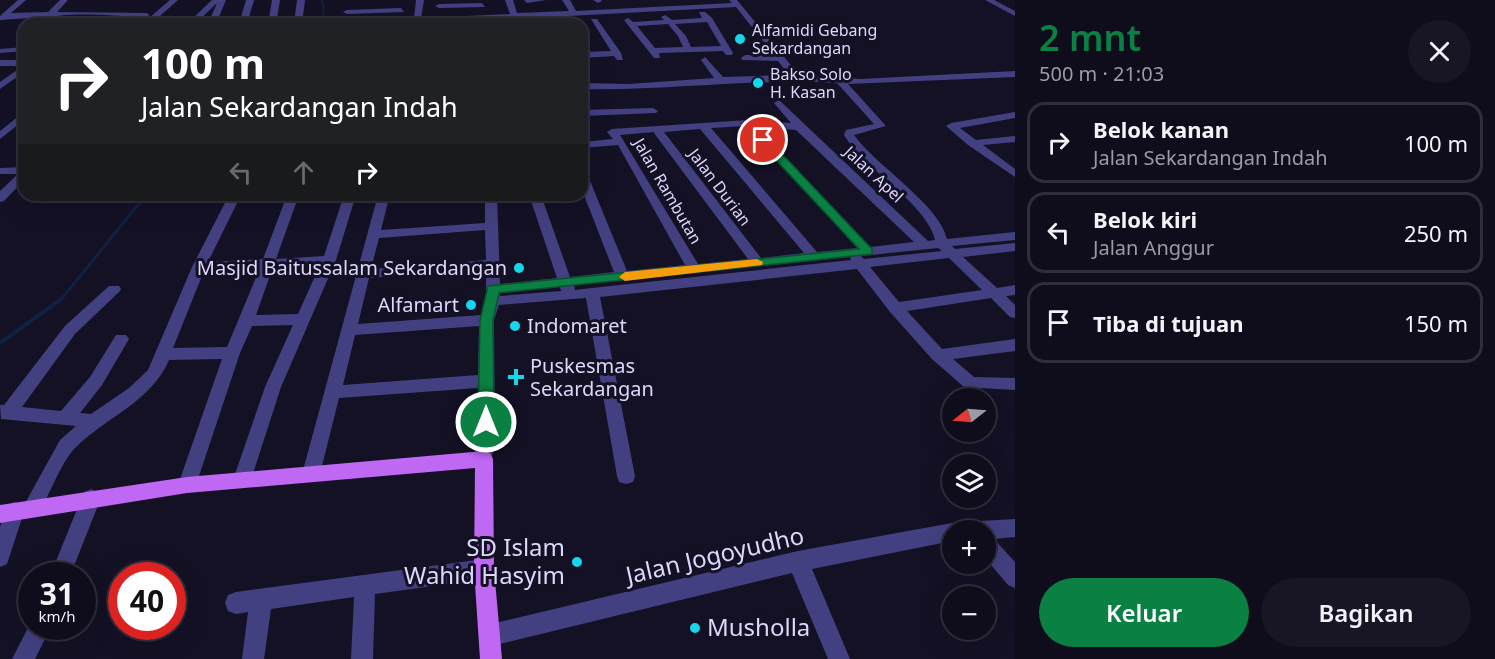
<!DOCTYPE html>
<html lang="id">
<meta charset="utf-8">
<style>
:root{--surface:#0f0d1c;--page:#181625;--text:#f1f3f6;--muted:#9b9ca3;--line:#2f2d3b;--accent:#0b8043}
body{margin:0;font-family:"Noto Sans",sans-serif;background:var(--page);color:var(--text);height:100vh;display:flex;flex-direction:column;font-size:22px;white-space:nowrap}
*{box-sizing:border-box;margin:0}
p{font-size:20px;color:var(--muted)}
.icon{flex:none;width:33px;height:33px;fill:none;stroke:currentColor;stroke-width:2;stroke-linecap:round;stroke-linejoin:round}
.map{position:relative;flex:1;overflow:hidden}
.panel{display:flex;flex-direction:column;background:var(--surface);width:480px}
.panel>*{flex:none}
.guide{position:absolute;left:18px;top:18px;width:570px;height:183px;border-radius:18px;box-shadow:0 6px 24px #0002,0 0 0 2px var(--line);background:#202124;color:#fff;overflow:hidden}
.needle{width:39px;rotate:253deg}
.controls{position:absolute;left:942px;top:388px;display:grid;gap:12px}
.controls a{display:grid;place-items:center;width:54px;height:54px;border-radius:50%;background:var(--surface);box-shadow:0 6px 24px #0002,0 0 0 2px var(--line);font-size:30px}
.speed{position:absolute;left:18px;top:562px;display:flex;gap:12px;font-size:30px;font-weight:700;text-align:center}
.speed>*{display:grid;place-content:center;width:78px;height:78px;border-radius:50%;background:var(--surface);box-shadow:0 6px 24px #0002,0 0 0 2px var(--line);line-height:1}
.speed small{font-size:15px;font-weight:400}
.speed .limit{border:9px solid #d22;background:#fff;color:#111}
.pin{position:absolute;display:grid;place-items:center;width:51px;height:51px;color:#fff;margin:-26px;border:3px solid #fff;border-radius:50%;box-shadow:0 2px 6px #0007}
.me{position:absolute;width:66px;margin:-33px;rotate:0deg;stroke-linejoin:round;filter:drop-shadow(0 0 4px #0008)}
.turn{display:flex;align-items:center;gap:21px;height:126px;padding:0 24px;font-size:27px}
.turn .icon{width:78px;height:78px;stroke-width:2.5}
.turn b{display:block;font-size:42px;line-height:51px}
.lanes{display:flex;align-items:center;height:57px;padding:0 24px;background:#0003;justify-content:center;gap:30px;direction:ltr}
.lanes .off{opacity:.35}
.round{display:grid;place-items:center;flex:none;width:63px;height:63px;border-radius:32px;background:var(--page)}
.overview{display:flex;align-items:center;justify-content:space-between;height:102px;padding:0 24px}
h1{font-size:36px;font-weight:600;line-height:45px;color:var(--accent)}
.button{display:flex;gap:12px;margin-top:auto;padding:12px 24px}
.button a{flex:1;height:69px;border-radius:36px;background:var(--accent);color:#fff;font-size:24px;font-weight:600;line-height:69px;text-align:center}
.button a+a{background:var(--page);color:var(--text)}
ul{padding:0;list-style:none}
li{display:flex;align-items:center;gap:18px;height:81px;margin:0 12px 9px;padding:0 12px;border:3px solid var(--line);border-radius:18px}
li div{flex:1}
li b{display:block;font-size:22px}
li em{font-style:normal}
main{display:flex;flex:1;min-height:0}
.map>svg:first-child{display:block}
.lines{fill:none;stroke-linecap:round;stroke-linejoin:round}
.stream-far2{stroke:#0e2141;stroke-width:2}
.stream-far1{stroke:#0e2141;stroke-width:3}
.stream{stroke:#0e2141;stroke-width:4}
.minor{fill:#424080;fill-rule:evenodd}
.major{fill:#bf68f3;fill-rule:evenodd}
.route{fill:#0b8043;stroke:#07532c;stroke-width:1.5}
.slow{fill:#f59e0b}
.poi-dot{fill:#14d7ec;stroke:#141125;stroke-width:2}
.labels{text-anchor:middle;stroke-width:6;stroke-linejoin:round;paint-order:stroke}
.far-poi-label{font-size:16px;fill:#dcd8fc;stroke:#141125;text-anchor:start}
.far-street-label{font-size:16px;fill:#dcd8fc;stroke:#141125}
.poi-label{font-size:20px;fill:#dcd8fc;stroke:#141125;text-anchor:end}
.near-poi-label{font-size:24px;fill:#dcd8fc;stroke:#141125;text-anchor:end}
.near-street-label{font-size:24px;fill:#dcd8fc;stroke:#141125}
</style>
<main>
<div class="map">
<svg width="1015" height="659" viewBox="0 0 1015 659">
<rect width="100%" height="100%" fill="#141125"/>
<g class="lines">
<!-- stream-far2 -->
<path class="stream-far2" d="M320 24 324 12 322 0"/>
<!-- stream-far1 -->
<path class="stream-far1" d="M59 302 146 195"/>
<!-- stream -->
<path class="stream" d="M0 343 60 300"/>
<!-- minor -->
<path class="minor" d="M18 0H26L11 13 48 12 60 0H68L57 12 146 13 150 15 146 17C123 17 65 10 47 19L44 17 0 20V16Z
M170 0H178L151 24H142Z
M212 0H226L216 24H208L217 3 195 24H187Z
M246 0H254L247 24H239Z
M272 0H280L276 24H268Z
M297 0H305L302 24H294Z
M416 0H424L421 18 510 14 505 0H513L517 13 569 11 562 0H570L576 11 732 3 729 0H737L799 75 861 79 1015 71V77L848 84 886 126 854 135C876 166 939 204 947 239L1015 232V240L952 246 955 249 1015 243V251L963 257 997 288 1015 285V295L1006 296 1015 305V318L1010 317 991 298 907 311 942 349 1015 339V351L953 359 974 377 1015 378V390L964 387 932 359 890 312 857 269 600 297 635 476 633 482 626 484 619 482 617 476 586 298 499 305 494 320 495 442 490 465 484 467 478 465 475 459 478 388 339 398 320 474 318 480 311 482 304 480 302 474 378 195H468L462 199 388 202 381 230 485 223V195H497L500 284 557 278 529 195H541L570 277 614 272 582 190V173L588 176 627 271 685 265 618 145 582 148V142L613 139 607 132 612 129 748 120 791 123 774 103 779 100 928 241 935 240C929 212 885 180 864 160 856 153 850 144 844 135L846 130 874 124 837 83C752 78 667 91 582 89V83L629 84 714 78 701 60 705 57 723 77 789 75 778 61 742 60 741 58 745 55H774L736 7 421 24H350L351 20 360 18 366 21 414 18ZM745 126 857 248 817 252 711 128ZM757 127 796 130 914 242 870 247ZM700 129 804 253 761 258 664 132ZM654 132V133L748 259 698 264 620 135ZM485 230 486 260 371 269 379 238ZM938 248 942 251 864 259 861 256ZM850 257 851 260 592 288 575 290 574 285ZM949 258 982 290 899 302 870 267ZM486 269V301L481 315 358 324 369 278ZM560 287 561 291 500 296V293ZM479 326 478 375 343 385 355 335Z
M524 0H546L527 3Z
M593 0H601L602 1 598 3Z
M985 0H994L1015 11V16Z
M482 3 485 7 439 8 435 6 439 4Z
M401 8 404 12 347 14 343 12 347 10Z
M699 12H705L712 18 733 53 732 55H726L723 51 659 53 660 58H654L624 20 628 18 633 22 664 20 661 17 665 15 672 20 702 18ZM707 22 721 46 691 47 686 36 675 24ZM668 24 678 36 683 47 655 48 637 26Z
M591 19H597L621 53 623 60H617L614 56 582 58V52L611 51Z
M24 47V51L0 53V49Z
M0 60H24V72L0 89V82L23 66H0Z
M653 108 658 111 656 113 582 116V110Z
M24 112V120L0 139V131Z
M1015 112V118L960 128 976 140 1015 136V142L983 145 1015 169V177L968 145 946 126 951 123Z
M24 167V180L4 201 0 202V191L18 174H0V168Z
M229 195H241L208 262 263 259 287 195H299L276 259 324 256 344 195H356L336 260 281 387 249 486 242 488 235 486 233 480 265 387 293 325 252 326 240 353 194 491 187 493 180 491 178 485 222 359 169 360C152 401 105 418 75 448 62 461 48 497 39 514L32 517 24 512 7 564 0 567V527L8 505 15 502 23 507 60 440 76 426 1 419 0 405H4L65 326 109 286H119L121 289 119 292 75 334 22 407 61 411 90 377 116 335H126L129 339 102 385 80 413 91 414 129 388 148 370 192 267ZM320 265 298 314 256 315 273 267ZM260 268 227 347 173 348 204 271Z
M91 489 98 492 101 498 70 576H50L84 492Z
M1015 519V537L994 539 1015 562V588L1008 585 986 559V531H952V541L812 569 850 659H828L792 573 491 646 483 643 480 635 483 627 491 624 798 551 952 523 956 524 963 522Z
M484 559 491 562 494 569 491 576 484 579 375 594 373 659H351L354 597 271 609 264 659H242L248 612 236 614 228 611 225 603 228 595 236 592Z
M32 620V627H51L35 659H12Z"/>
<!-- major -->
<path class="major" d="M484 451 490 453 493 459 494 569 502 659H480L474 569 475 468 187 493 0 523V505L187 477Z"/>
</g>
<!-- route -->
<path class="route" d="M759 137H766L872 249V254L499 293 493 320 494 422 492 426 486 428 480 426 478 422 480 320 488 286 859 249 759 142Z"/>
<!-- slow -->
<path class="slow" d="M757 259 763 262 762 265 625 281 619 277 625 272Z"/>
<!-- markers -->
<g class="poi-dot">
<circle cx="740" cy="39" r="6"/>
<circle cx="758" cy="83" r="6"/>
<circle cx="519" cy="268" r="6"/>
<circle cx="471" cy="305" r="6"/>
<circle cx="515" cy="326" r="6"/>
<path d="M513 368h6v6h6v6h-6v6h-6v-6h-6v-6h6z"/>
<circle cx="577" cy="562" r="6"/>
<circle cx="695" cy="628" r="6"/>
</g>
<g class="labels">
<!-- far-poi labels -->
<g class="far-poi-label">
<text x="752" y="36">Alfamidi Gebang<tspan x="752" dy="18">Sekardangan</tspan></text>
<text x="770" y="80">Bakso Solo<tspan x="770" dy="18">H. Kasan</tspan></text>
</g>
<!-- far-street labels -->
<g class="far-street-label">
<text transform="translate(874 174) rotate(43)" y="6">Jalan Apel</text>
<text transform="translate(720 187) rotate(53)" y="6">Jalan Durian</text>
<text transform="translate(668 191) rotate(60)" y="6">Jalan Rambutan</text>
</g>
<!-- poi labels -->
<g class="poi-label">
<text x="507" y="275">Masjid Baitussalam Sekardangan</text>
<text x="459" y="312">Alfamart</text>
<text x="527" y="333" text-anchor="start">Indomaret</text>
<text x="530" y="373" text-anchor="start">Puskesmas<tspan x="530" dy="23">Sekardangan</tspan></text>
</g>
<!-- near-poi labels -->
<g class="near-poi-label">
<text x="565" y="556">SD Islam<tspan x="565" dy="28">Wahid Hasyim</tspan></text>
<text x="707" y="636" text-anchor="start">Musholla</text>
</g>
<!-- near-street labels -->
<g class="near-street-label">
<text transform="translate(715 556) rotate(-13)" y="8">Jalan Jogoyudho</text>
</g>
</g>
</svg>
<div class="controls">
<a><svg class="needle" viewBox="-14 -14 28 28"><path d="M0-13l5 13h-10z" fill="#e53935"/><path d="M0 13l5-13h-10z" fill="#9b9ca3"/></svg></a>
<a><svg class="icon" aria-label="layers" viewBox="0 0 24 24"><path d="M12 4l9 5-9 5-9-5zM3 14l9 5 9-5"/></svg></a>
<a>+</a>
<a>−</a>
</div>
<div class="speed"><div>31<small>km/h</small></div><div class="limit">40</div></div>
<div class="pin" style="left:763px;top:140px;background:#d93025"><svg class="icon" aria-label="arrive" viewBox="0 0 24 24"><path d="M6 21V4h12l-3 4 3 4H6"/></svg></div>
<svg class="me" style="left:486px;top:422px" viewBox="-20 -20 40 40"><circle r="17" fill="#0b8043" stroke="#fff" stroke-width="3"/><path d="M0-11L8 9 0 5-8 9z" fill="#fff"/></svg>
<div class="guide">
<div class="turn"><svg class="icon" aria-label="right" viewBox="0 0 24 24"><path d="M7 20v-9h11M14 6l5 5-5 5"/></svg><div><b>100 m</b>Jalan Sekardangan Indah</div></div>
<div class="lanes"><svg class="icon off" aria-label="left" viewBox="0 0 24 24"><path d="M17 20v-9H6M10 6l-5 5 5 5"/></svg><svg class="icon off" aria-label="ahead" viewBox="0 0 24 24"><path d="M12 20V5M6 11l6-6 6 6"/></svg><svg class="icon" aria-label="right" viewBox="0 0 24 24"><path d="M7 20v-9h11M14 6l5 5-5 5"/></svg></div>
</div>
</div>
<section class="panel">
<div class="overview"><div><h1>2 mnt</h1><p>500 m · 21:03</p></div><a class="round"><svg class="icon" aria-label="close" viewBox="0 0 24 24"><path d="M6 6l12 12M18 6L6 18"/></svg></a></div>
<ul>
<li><svg class="icon" aria-label="right" viewBox="0 0 24 24"><path d="M7 20v-9h11M14 6l5 5-5 5"/></svg><div><b>Belok kanan</b><p>Jalan Sekardangan Indah</p></div><em>100 m</em></li>
<li><svg class="icon" aria-label="left" viewBox="0 0 24 24"><path d="M17 20v-9H6M10 6l-5 5 5 5"/></svg><div><b>Belok kiri</b><p>Jalan Anggur</p></div><em>250 m</em></li>
<li><svg class="icon" aria-label="arrive" viewBox="0 0 24 24"><path d="M6 21V4h12l-3 4 3 4H6"/></svg><div><b>Tiba di tujuan</b></div><em>150 m</em></li>
</ul>
<div class="button"><a>Keluar</a><a>Bagikan</a></div>
</section>
</main>
